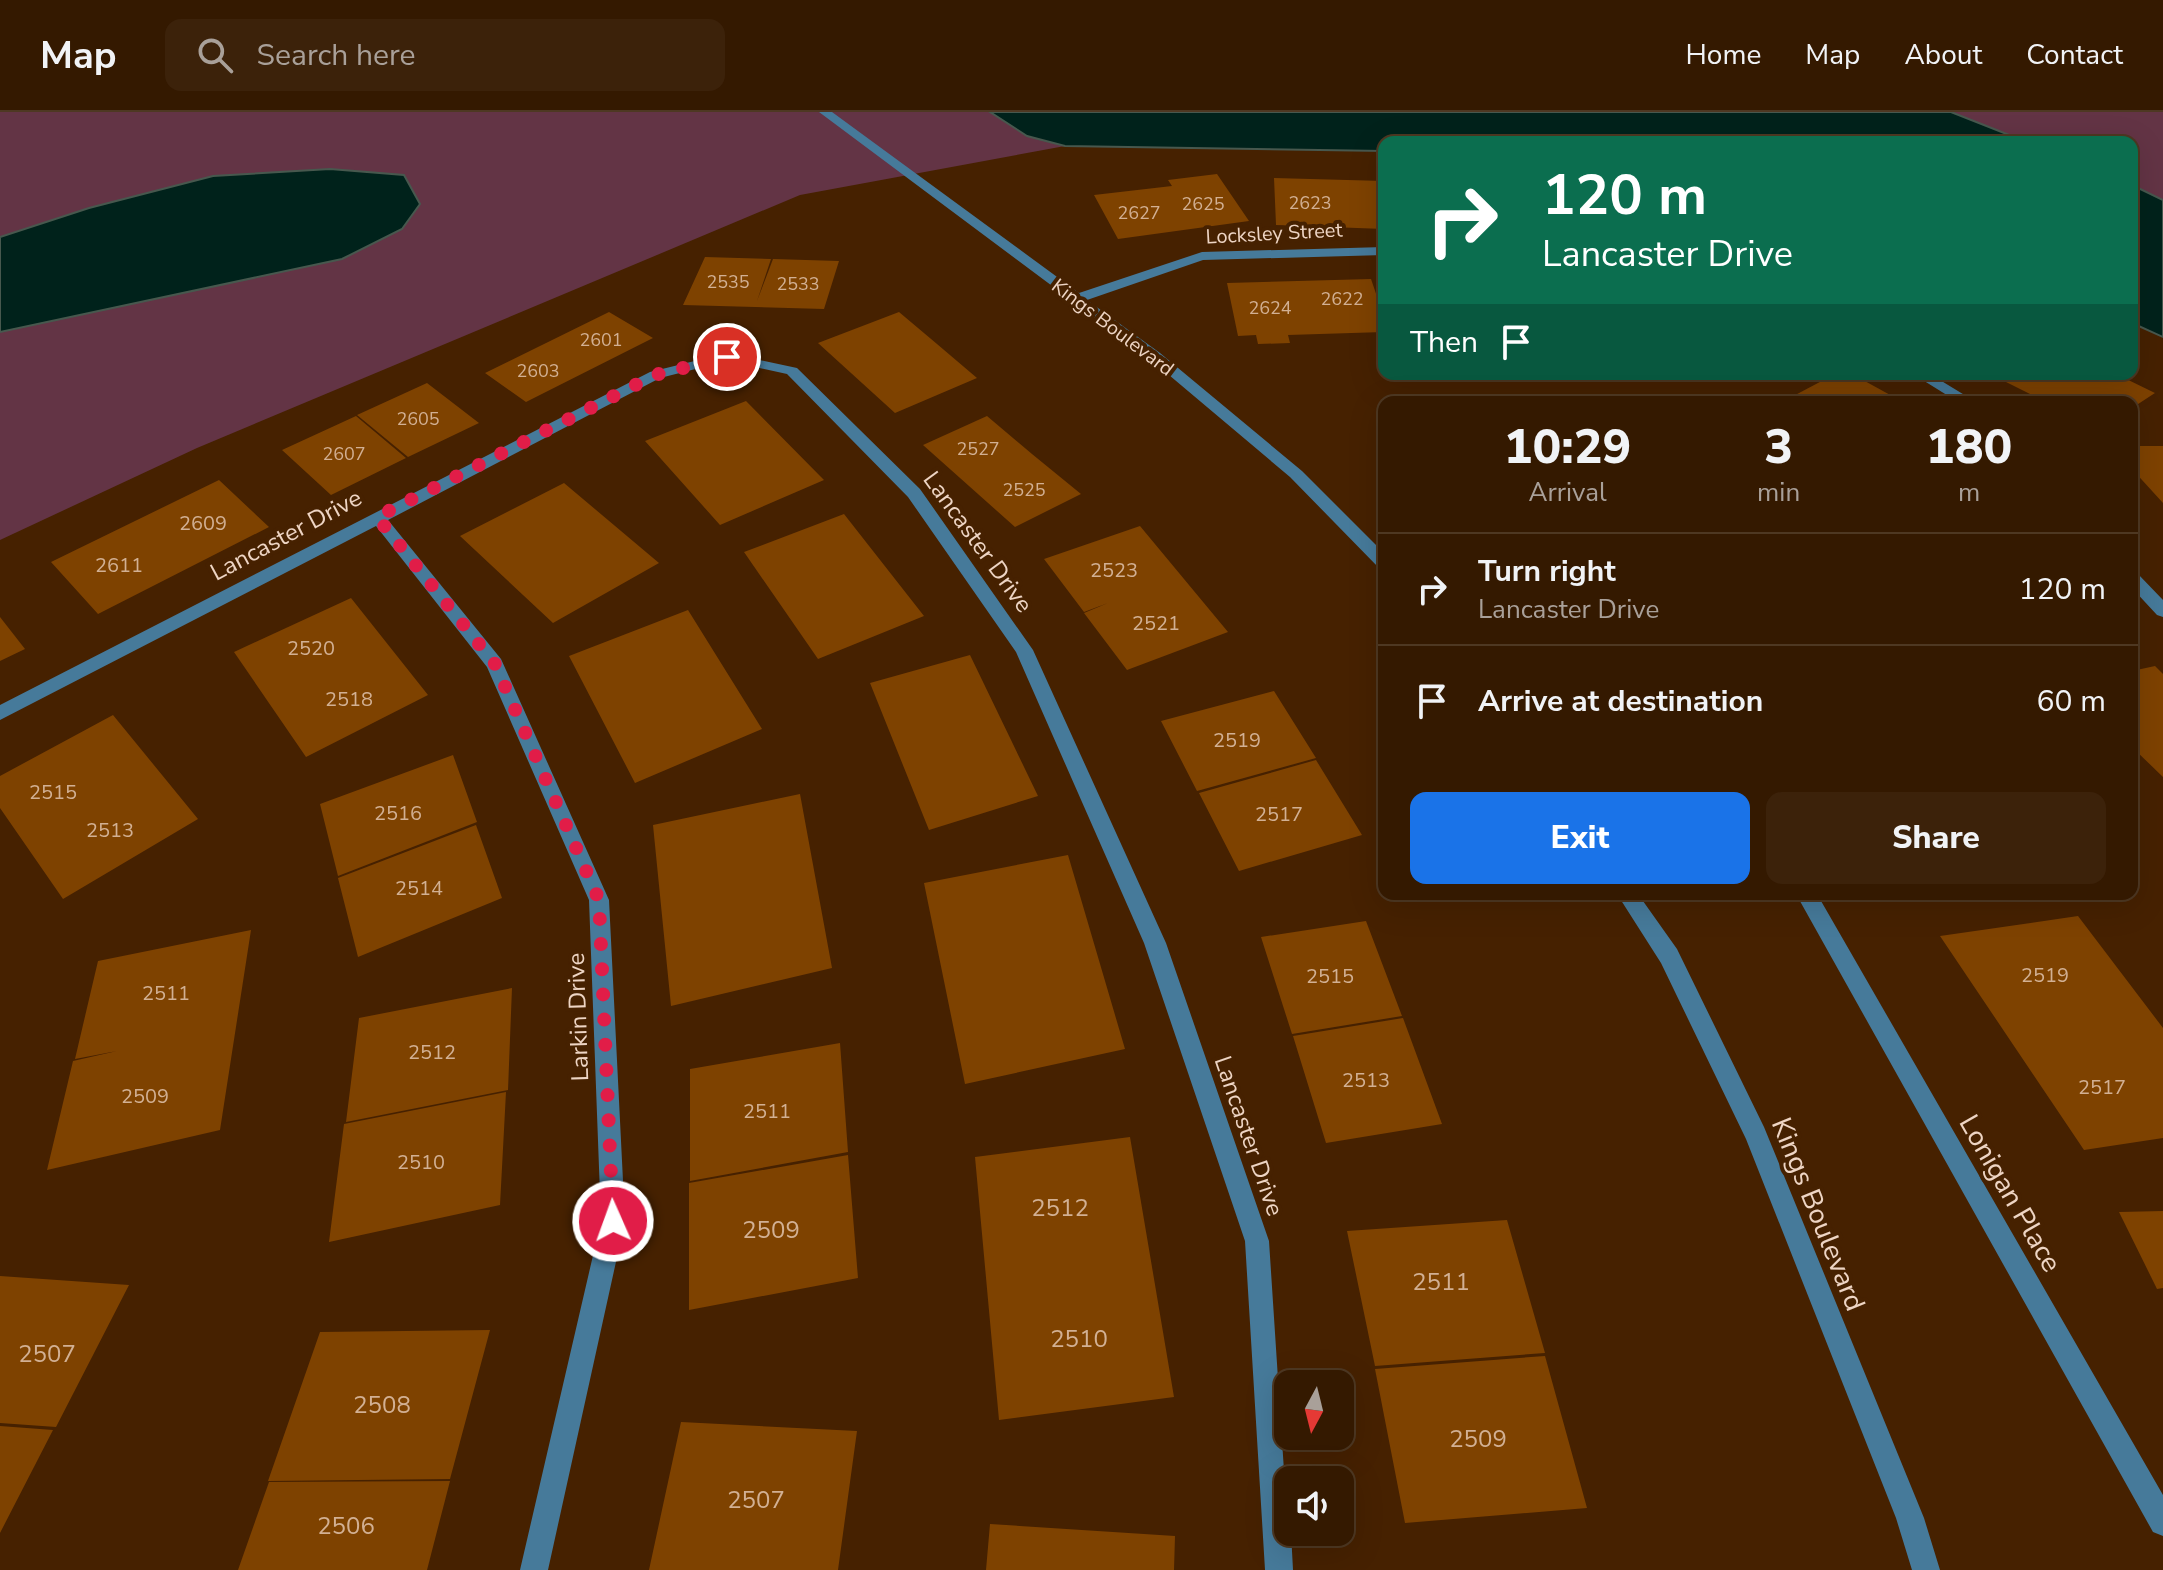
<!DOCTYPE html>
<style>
:root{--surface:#341900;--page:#3c220a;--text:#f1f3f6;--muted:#a9a099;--line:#4e3822;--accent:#1a73e8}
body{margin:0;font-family:"Nunito Sans",sans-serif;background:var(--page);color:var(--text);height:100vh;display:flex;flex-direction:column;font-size:30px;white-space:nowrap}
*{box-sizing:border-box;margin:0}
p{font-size:26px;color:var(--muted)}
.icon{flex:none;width:44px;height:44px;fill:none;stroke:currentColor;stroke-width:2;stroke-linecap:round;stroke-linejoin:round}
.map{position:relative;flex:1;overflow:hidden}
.drawer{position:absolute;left:1378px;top:284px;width:760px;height:504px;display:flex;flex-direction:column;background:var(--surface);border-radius:16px;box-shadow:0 8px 32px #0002,0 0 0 2px var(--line)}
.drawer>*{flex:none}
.hud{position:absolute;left:1378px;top:24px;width:760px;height:244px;border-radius:16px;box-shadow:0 8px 32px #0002,0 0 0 2px var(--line);background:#0b6e4f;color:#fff;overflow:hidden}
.needle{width:52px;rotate:187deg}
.fabs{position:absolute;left:1274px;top:1258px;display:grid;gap:16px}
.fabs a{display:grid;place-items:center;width:80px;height:80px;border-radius:16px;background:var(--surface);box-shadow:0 8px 32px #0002,0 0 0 2px var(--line);font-size:40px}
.pin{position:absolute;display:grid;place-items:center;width:68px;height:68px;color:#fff;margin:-34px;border:4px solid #fff;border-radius:50%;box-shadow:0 2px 8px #0007}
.me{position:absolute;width:88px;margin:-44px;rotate:358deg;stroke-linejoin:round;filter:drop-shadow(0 0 6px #0008)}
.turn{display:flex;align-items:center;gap:28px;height:168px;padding:0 32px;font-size:36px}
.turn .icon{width:104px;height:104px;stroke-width:2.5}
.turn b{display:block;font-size:56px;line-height:68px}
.then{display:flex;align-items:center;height:76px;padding:0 32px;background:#0003;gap:16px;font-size:30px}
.eta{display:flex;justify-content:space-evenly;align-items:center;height:136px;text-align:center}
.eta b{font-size:48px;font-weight:800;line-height:56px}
.action{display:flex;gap:16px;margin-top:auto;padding:16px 32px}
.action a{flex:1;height:92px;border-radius:16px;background:var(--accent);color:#fff;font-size:32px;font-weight:800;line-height:92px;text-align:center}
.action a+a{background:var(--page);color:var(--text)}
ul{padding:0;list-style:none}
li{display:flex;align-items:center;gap:24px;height:112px;padding:0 32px;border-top:2px solid var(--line)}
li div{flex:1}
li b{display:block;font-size:30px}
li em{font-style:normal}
header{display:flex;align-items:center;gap:48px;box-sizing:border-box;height:112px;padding:0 40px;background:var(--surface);border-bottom:2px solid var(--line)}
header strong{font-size:38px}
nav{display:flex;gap:44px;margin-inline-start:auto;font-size:28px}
.search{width:560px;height:72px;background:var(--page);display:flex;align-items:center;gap:20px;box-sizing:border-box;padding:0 28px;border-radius:16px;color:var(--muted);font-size:30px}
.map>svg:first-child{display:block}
.green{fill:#633445}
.water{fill:#00221b;stroke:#47584e;stroke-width:2}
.building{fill:#7e4200}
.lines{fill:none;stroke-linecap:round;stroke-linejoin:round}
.minor{fill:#467a9a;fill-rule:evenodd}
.route{stroke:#e11d48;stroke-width:14;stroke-dasharray:0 25.2}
.labels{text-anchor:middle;stroke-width:8;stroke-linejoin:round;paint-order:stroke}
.far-number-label{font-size:18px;fill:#d2b093}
.far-street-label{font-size:20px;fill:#eed5c4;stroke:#462100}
.number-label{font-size:20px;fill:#d2b093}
.street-label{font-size:24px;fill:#eed5c4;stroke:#462100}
.near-number-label{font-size:24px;fill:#d2b093}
.near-street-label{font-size:28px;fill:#eed5c4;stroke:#462100}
</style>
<header>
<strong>Map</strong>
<div class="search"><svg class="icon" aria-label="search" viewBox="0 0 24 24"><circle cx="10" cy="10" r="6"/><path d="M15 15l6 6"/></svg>Search here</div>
<nav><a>Home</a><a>Map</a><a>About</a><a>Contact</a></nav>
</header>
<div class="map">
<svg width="2163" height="1458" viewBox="0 0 2163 1458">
<rect width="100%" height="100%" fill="#462100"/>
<!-- green -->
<path class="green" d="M0 0H2163V225L2132 211V30H1384V39L1065 34 800 83 197 336 0 428Z"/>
<!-- water -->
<path class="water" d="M990 0H1951L2027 30H1384V39L1065 34 1027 24Z
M330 57 404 63 420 92 402 117 342 147 0 220V125L89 96 213 64Z
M2132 73 2163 88V225L2132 211Z"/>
<!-- building -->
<path class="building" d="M1217 62 1249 109 1118 127 1094 83 1172 74 1168 68Z
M1274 66 1384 69V117L1276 113Z
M705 145 771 147 757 189 773 147 839 149 824 197 683 193Z
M1371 167 1384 205V220L1288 223 1290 231 1258 232 1256 223 1238 224 1227 171Z
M609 200 653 226 526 290 485 261Z
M899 200 937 232 977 266 895 301 818 231Z
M1835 262H1852L1903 290H1782Z
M1990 262H2116L2155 281 2132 296V290H2046Z
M427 271 479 311 408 345 357 303Z
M746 289 824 368 720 413 645 329Z
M356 304 406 346 331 383 282 338Z
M987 304 1032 342 1081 382 1015 415 923 333Z
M2132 334H2163V391L2132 357Z
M219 368 269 415 98 502 51 450Z
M564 371 659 451 553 511 460 424Z
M844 402 924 504 818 547 744 440Z
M1140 414 1228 520 1127 558 1084 501 1108 491 1084 500 1044 447Z
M351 486 428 583 306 645 234 540Z
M688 498 762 617 635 671 569 544Z
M0 505 25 537 0 549Z
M970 543 1038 684 929 718 870 571Z
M2155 554 2163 562V665L2132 635V559Z
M1274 579 1316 646 1197 679 1161 609Z
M113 603 198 707 63 787 0 696V664Z
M453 643 477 710 338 764 320 692Z
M1316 648 1362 723 1239 759 1199 681Z
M800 682 832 856 671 894 653 713Z
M476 713 502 786 358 845 338 766Z
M1068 743 1125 937 965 972 924 771Z
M2078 804 2163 916V1026L2084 1038 1940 824Z
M1366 809 1402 904 1292 922 1261 825Z
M251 818 220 1018 47 1058 73 949 117 939 75 947 98 849Z
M512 876 508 978 346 1010 359 906Z
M1403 906 1442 1012 1326 1031 1293 924Z
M840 931 848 1040 690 1069V957Z
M506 980 500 1093 329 1130 344 1012Z
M1130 1025 1174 1285 999 1308 975 1045Z
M848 1043 858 1166 689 1198V1071Z
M2163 1099V1176L2157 1177 2119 1100Z
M1507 1108 1545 1241 1375 1254 1347 1119Z
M0 1164 129 1173 56 1315 0 1311Z
M490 1218 450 1367 268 1369 320 1220Z
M1545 1244 1587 1396 1405 1411 1375 1257Z
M681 1310 857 1319 838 1458H649Z
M0 1314 53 1318 0 1421Z
M450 1369 427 1458H238L269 1370Z
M990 1412 1175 1424 1174 1458H986Z"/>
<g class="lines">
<!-- minor -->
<path class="minor" d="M819 0H832L1079 181 1202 140 1384 135V143L1203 148 1087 188 1160 241 1302 359 1384 441V457L1378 455 1290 365 1150 247Z
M727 241 797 256 920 377 1033 538 1166 831 1269 1129 1288 1420H1291L1293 1458H1265L1245 1129 1144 831 1016 540 908 385 787 262 727 249 660 266 388 408 501 547 609 788 625 1109 548 1458H520L601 1109 589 788 487 555 376 414 0 608V593L650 260Z
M1913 262H1930L1976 290H1958Z
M2132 460 2138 462 2163 488V505L2157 503 2132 476Z
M1617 782H1638L1677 837 1764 1015 1924 1406 1940 1458H1912L1896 1406 1746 1027 1661 851Z
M1796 782H1817L2163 1383V1424L2153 1420Z"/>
</g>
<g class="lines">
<!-- route -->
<path class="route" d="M613 1109 599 788 495 552 377 405 655 263 727 245"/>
</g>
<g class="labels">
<!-- far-number labels -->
<g class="far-number-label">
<text x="1310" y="97">2623</text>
<text x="1203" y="98">2625</text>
<text x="1139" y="107">2627</text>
<text x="728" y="176">2535</text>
<text x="798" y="178">2533</text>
<text x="1342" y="193">2622</text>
<text x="1270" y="202">2624</text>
<text x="601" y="234">2601</text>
<text x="538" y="265">2603</text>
<text x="418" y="313">2605</text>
<text x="978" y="343">2527</text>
<text x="344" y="348">2607</text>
<text x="1024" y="384">2525</text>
</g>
<!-- far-street labels -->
<g class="far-street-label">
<text transform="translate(1274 121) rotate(-3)" y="7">Locksley Street</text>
<text transform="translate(1113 215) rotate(37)" y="7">Kings Boulevard</text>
</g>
<!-- number labels -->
<g class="number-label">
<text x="203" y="418">2609</text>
<text x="119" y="460">2611</text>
<text x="1114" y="465">2523</text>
<text x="1156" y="518">2521</text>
<text x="311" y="543">2520</text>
<text x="349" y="594">2518</text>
<text x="1237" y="635">2519</text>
<text x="53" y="687">2515</text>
<text x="398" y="708">2516</text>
<text x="1279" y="709">2517</text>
<text x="110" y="725">2513</text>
<text x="419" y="783">2514</text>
<text x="2045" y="870">2519</text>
<text x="1330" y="871">2515</text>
<text x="166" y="888">2511</text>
<text x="432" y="947">2512</text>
<text x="1366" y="975">2513</text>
<text x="2102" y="982">2517</text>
<text x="145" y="991">2509</text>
<text x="767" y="1006">2511</text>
<text x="421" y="1057">2510</text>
</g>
<!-- street labels -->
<g class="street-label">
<text transform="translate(286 423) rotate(-28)" y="8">Lancaster Drive</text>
<text transform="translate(978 430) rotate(54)" y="8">Lancaster Drive</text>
<text transform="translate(578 905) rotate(-92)" y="8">Larkin Drive</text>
<text transform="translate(1249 1024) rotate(71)" y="8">Lancaster Drive</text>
</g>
<!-- near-number labels -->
<g class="near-number-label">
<text x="1060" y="1104">2512</text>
<text x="771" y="1126">2509</text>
<text x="1441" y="1178">2511</text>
<text x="1079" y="1235">2510</text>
<text x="47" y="1250">2507</text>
<text x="382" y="1301">2508</text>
<text x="1478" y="1335">2509</text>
<text x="756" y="1396">2507</text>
<text x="346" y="1422">2506</text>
</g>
<!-- near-street labels -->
<g class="near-street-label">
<text transform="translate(2011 1081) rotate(60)" y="10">Lonigan Place</text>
<text transform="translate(1819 1102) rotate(68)" y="10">Kings Boulevard</text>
</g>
</g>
</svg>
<div class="fabs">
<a><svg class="needle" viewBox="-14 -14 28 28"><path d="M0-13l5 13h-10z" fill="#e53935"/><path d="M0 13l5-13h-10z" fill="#a9a099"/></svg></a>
<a><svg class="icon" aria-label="sound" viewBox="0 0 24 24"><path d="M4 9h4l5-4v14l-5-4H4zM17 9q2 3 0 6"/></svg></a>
</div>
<div class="pin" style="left:727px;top:245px;background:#d93025"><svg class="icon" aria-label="arrive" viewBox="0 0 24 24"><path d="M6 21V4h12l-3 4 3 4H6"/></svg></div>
<svg class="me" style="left:613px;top:1109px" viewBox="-20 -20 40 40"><circle r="17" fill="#e11d48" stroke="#fff" stroke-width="3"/><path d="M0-11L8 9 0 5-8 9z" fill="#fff"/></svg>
<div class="hud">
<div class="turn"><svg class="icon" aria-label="right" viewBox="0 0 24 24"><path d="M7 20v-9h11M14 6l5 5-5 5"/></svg><div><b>120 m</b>Lancaster Drive</div></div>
<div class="then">Then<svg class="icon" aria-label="arrive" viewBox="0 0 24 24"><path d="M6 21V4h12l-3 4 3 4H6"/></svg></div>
</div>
<section class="drawer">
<div class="eta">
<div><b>10:29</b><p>Arrival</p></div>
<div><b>3</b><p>min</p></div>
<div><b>180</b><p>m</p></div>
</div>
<ul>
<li><svg class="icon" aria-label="right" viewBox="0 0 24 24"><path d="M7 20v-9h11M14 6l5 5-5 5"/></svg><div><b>Turn right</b><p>Lancaster Drive</p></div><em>120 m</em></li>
<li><svg class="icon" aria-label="arrive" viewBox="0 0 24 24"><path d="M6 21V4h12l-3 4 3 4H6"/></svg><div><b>Arrive at destination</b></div><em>60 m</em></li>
</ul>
<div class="action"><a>Exit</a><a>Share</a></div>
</section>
</div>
